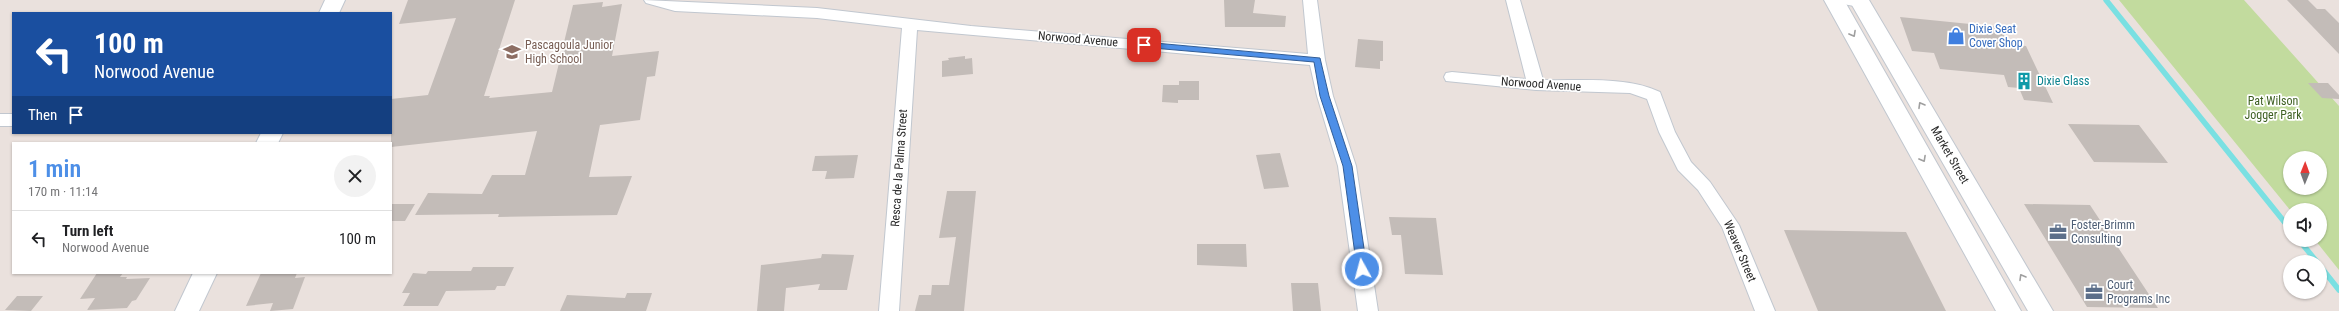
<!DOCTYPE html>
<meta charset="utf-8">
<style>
:root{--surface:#fff;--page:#f2f2f2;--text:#202124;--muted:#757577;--line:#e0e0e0;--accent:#4d8fe7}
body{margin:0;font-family:"Roboto Condensed",sans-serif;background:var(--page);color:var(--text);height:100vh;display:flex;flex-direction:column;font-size:15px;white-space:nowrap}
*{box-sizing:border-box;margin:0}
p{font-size:13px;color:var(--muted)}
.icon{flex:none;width:22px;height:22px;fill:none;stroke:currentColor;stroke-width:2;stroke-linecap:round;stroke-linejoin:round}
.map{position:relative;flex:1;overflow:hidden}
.drawer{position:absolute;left:12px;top:142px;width:380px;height:132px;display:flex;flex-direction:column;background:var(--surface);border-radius:0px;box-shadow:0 1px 3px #0004}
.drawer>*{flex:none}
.top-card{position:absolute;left:12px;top:12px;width:380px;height:122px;border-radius:0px;box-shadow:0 1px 3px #0004;background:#1a4fa0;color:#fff;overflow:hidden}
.needle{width:26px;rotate:1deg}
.controls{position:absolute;left:2283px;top:151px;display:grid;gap:8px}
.controls a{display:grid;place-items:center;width:44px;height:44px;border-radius:50%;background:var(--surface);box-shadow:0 1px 3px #0004;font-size:20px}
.pin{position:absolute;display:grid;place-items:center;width:34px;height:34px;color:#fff;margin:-17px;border-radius:8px;box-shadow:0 2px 6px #0006}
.me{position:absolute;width:44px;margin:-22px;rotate:353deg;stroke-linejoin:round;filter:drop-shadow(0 0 3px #0008)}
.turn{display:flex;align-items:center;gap:14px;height:84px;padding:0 16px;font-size:18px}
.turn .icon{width:52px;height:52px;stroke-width:2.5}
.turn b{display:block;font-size:28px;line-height:34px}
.then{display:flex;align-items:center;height:38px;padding:0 16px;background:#0003;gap:8px;font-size:15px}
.round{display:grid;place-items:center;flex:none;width:42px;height:42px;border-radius:21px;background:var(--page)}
.headline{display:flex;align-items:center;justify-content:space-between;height:68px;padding:0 16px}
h1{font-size:24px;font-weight:600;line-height:30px;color:var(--accent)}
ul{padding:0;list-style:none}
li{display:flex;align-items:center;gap:12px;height:56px;padding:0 16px;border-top:1px solid var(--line)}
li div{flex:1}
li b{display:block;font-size:15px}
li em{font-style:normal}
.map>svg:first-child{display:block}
.green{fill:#c2db9e;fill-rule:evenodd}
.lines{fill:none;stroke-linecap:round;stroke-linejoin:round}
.stream{stroke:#7ae0e2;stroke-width:5.5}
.building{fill:#c3bcb8}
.street-casing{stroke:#c1c7cf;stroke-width:2}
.secondary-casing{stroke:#c1c7cf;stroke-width:2}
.street{fill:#fff;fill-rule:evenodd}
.secondary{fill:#fff;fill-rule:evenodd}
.oneway{stroke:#9f9f9f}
.route{fill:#4d8fe7;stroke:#325d96}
.labels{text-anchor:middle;stroke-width:3.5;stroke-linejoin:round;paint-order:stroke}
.shop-label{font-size:12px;fill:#366cbe;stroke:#fff;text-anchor:start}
.street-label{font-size:12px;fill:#292929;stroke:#fff}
.education-label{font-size:12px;fill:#785e54;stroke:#fff;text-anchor:start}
.culture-label{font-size:12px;fill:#0d838f;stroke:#fff;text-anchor:start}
.park-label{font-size:12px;fill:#3d5f21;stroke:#fff}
.service-label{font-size:12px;fill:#4e5e75;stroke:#fff;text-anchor:start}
</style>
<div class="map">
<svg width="2339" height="311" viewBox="0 0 2339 311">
<rect width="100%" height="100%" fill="#eae1dd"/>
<!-- green -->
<path class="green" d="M2119 0H2244L2339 106V270L2315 240H2320V210H2290ZM2290 158H2320V188H2290Z"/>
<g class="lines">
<!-- stream -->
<path class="stream" d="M2106 0 2290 229
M2299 240 2317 262
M2320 266 2339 290"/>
</g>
<!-- building -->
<path class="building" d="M408 0H515L484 96H490L489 98 552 92 573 5 603 2 602 7 622 4 612 56 659 51 655 76 647 77 640 120 600 125 589 177 632 176 617 215 498 217 499 214 415 215 428 193 482 194 492 175H525L537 131 391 147V99L428 95 456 18 399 24Z
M1224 0H1255L1253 13 1286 16 1285 27H1225Z
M2287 0H2308L2317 9H2325L2339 23V54Z
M1900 17 2000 27 2008 44 2026 46 2053 103 2024 100 2019 88 2008 87 2004 75 1940 69 1934 53 1912 51Z
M1358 39 1383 41V61H1380V69L1355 67Z
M965 56V59L972 58 973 74 942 77V61L949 60 948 58Z
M1179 81H1199V100H1178V103L1162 102 1163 85H1179Z
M2308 83H2328L2339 95V99L2322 98Z
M2068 124 2139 125 2168 163 2094 162Z
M1280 153 1289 187 1264 189 1256 155Z
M858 155 854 178 825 179 827 171H812L815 156Z
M947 191H976L964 311H915L919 295H931L932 285H949L956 237 939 238Z
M391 204H415L405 221H391Z
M2024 204 2090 205 2158 308 2087 307Z
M1389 217 1436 218 1443 275 1405 274 1401 235H1392Z
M1784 230 1906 232 1946 311H1818Z
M1197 244H1246L1247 267 1197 265Z
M822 254 854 255 847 290H818L820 284 786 288 784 311H757L761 265 821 258Z
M473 267H514L505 286H497L495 290 446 291 438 306H403L410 293H402L413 273 426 274 428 271H471Z
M97 273H123L120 277H127L126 279 150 278 136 300 132 301 127 308 87 310 95 298 80 299Z
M261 273H297L295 278 305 277 293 309 270 311 273 303 246 306Z
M1291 283H1318L1321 311H1293Z
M627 293H652L646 311H560L567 295 625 298Z
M17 296H43L31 311 5 310Z"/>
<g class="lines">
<!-- street casing -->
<g class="street-casing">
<path id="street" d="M644 0 817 8 971 26 1308 54 1303 0H1317L1325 60 1333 96 1356 166 1378 311H1358L1338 166 1317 96 1310 65 917 30 899 311H879L902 28 817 18 675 11 646 3Z
M1506 0H1520L1543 80C1579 81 1627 76 1660 92L1675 132 1691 162 1710 182 1739 225 1775 311H1755L1722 227 1698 190 1678 170 1659 132 1647 99 1630 93 1536 90 1446 81 1444 77 1446 73 1452 72 1526 79Z
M1835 0H1866L1867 2 1865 5 1860 7 1837 3Z
M0 114H13V126H0Z"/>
</g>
<!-- secondary casing -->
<g class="secondary-casing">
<path id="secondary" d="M325 0H345L339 13H319Z
M1824 0H1844L2021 311H1996Z
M1849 0H1869L2053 311H2028Z
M261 133H283L278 143H256Z
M193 273H217L199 311H175Z"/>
</g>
<!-- street -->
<use href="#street" class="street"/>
<!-- secondary -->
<use href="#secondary" class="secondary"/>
</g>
<!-- one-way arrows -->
<defs><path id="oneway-chevron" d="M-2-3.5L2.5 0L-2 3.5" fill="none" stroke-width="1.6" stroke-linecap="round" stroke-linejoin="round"/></defs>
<g class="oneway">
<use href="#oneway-chevron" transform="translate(1853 34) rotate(61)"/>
<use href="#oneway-chevron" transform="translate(1921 105) rotate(-120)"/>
<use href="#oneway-chevron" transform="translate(1923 159) rotate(61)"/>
<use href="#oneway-chevron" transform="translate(2022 277) rotate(-120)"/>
</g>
<!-- route -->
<path class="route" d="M1144 42 1320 58 1329 96 1352 166 1367 269 1366 272 1362 273 1357 269 1343 166 1320 96 1314 62 1141 47 1140 45Z"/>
<!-- icons -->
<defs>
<g id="shop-bare" transform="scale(1.38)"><path d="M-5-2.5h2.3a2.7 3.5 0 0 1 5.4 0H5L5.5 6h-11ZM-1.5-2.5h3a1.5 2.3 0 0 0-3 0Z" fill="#3f7fe0" stroke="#fff" stroke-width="2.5" paint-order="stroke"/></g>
<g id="school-bare" transform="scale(1.38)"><path d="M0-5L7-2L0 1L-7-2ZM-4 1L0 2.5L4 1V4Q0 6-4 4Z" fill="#8d6e63" stroke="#fff" stroke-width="2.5" paint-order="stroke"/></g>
<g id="building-bare" transform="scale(1.38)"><path d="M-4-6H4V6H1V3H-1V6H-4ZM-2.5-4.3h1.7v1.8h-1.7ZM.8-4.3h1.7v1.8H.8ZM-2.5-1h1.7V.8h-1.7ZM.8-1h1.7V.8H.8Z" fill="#0f9aa8" stroke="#fff" stroke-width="2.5" paint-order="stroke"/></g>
<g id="office-bare" transform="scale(1.38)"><path d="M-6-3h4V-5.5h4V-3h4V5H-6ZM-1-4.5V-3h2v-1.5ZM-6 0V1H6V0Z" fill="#5c6f8a" stroke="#fff" stroke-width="2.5" paint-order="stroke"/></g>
</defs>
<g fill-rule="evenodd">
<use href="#shop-bare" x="1956" y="36"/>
<use href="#school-bare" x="512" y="52"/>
<use href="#building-bare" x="2024" y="81"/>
<use href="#office-bare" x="2058" y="232"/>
<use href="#office-bare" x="2094" y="292"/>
</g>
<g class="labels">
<!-- shop labels -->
<g class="shop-label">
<text x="1969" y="33">Dixie Seat<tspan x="1969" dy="14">Cover Shop</tspan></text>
</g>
<!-- street labels -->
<g class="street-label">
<text transform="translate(1078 39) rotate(5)" y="4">Norwood Avenue</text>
<text transform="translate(1541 84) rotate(4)" y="4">Norwood Avenue</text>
<text transform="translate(1950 155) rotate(60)" y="4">Market Street</text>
<text transform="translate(899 168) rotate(-86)" y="4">Resca de la Palma Street</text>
<text transform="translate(1740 251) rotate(67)" y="4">Weaver Street</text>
</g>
<!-- education labels -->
<g class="education-label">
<text x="525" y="49">Pascagoula Junior<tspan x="525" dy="14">High School</tspan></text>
</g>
<!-- culture labels -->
<g class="culture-label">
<text x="2037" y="85">Dixie Glass</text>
</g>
<!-- park labels -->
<g class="park-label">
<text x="2273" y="105">Pat Wilson<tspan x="2273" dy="14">Jogger Park</tspan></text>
</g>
<!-- service labels -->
<g class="service-label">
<text x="2071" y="229">Foster-Brimm<tspan x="2071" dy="14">Consulting</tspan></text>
<text x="2107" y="289">Court<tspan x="2107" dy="14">Programs Inc</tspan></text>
</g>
</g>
</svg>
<div class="controls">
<a><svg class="needle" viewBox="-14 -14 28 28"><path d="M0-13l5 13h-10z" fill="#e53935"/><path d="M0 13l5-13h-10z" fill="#757577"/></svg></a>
<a><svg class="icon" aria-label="sound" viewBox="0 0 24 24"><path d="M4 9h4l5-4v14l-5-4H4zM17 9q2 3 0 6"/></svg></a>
<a><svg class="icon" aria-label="search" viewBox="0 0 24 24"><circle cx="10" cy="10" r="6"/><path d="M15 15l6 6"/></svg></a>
</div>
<div class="pin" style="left:1144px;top:45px;background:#d93025"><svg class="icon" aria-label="arrive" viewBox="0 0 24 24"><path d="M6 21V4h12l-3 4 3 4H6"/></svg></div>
<svg class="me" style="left:1362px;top:269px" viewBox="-20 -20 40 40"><circle r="17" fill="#4d8fe7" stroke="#fff" stroke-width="3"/><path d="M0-11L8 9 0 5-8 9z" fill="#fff"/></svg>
<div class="top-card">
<div class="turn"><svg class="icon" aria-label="left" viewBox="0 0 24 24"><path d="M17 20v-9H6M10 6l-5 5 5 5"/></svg><div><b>100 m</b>Norwood Avenue</div></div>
<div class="then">Then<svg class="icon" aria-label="arrive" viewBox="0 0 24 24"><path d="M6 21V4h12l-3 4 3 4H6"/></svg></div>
</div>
<section class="drawer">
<div class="headline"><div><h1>1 min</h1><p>170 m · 11:14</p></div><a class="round"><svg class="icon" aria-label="close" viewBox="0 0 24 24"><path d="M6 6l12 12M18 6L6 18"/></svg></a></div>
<ul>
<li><svg class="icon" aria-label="left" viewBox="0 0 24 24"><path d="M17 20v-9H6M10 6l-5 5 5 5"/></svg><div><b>Turn left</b><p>Norwood Avenue</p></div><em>100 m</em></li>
</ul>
</section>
</div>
